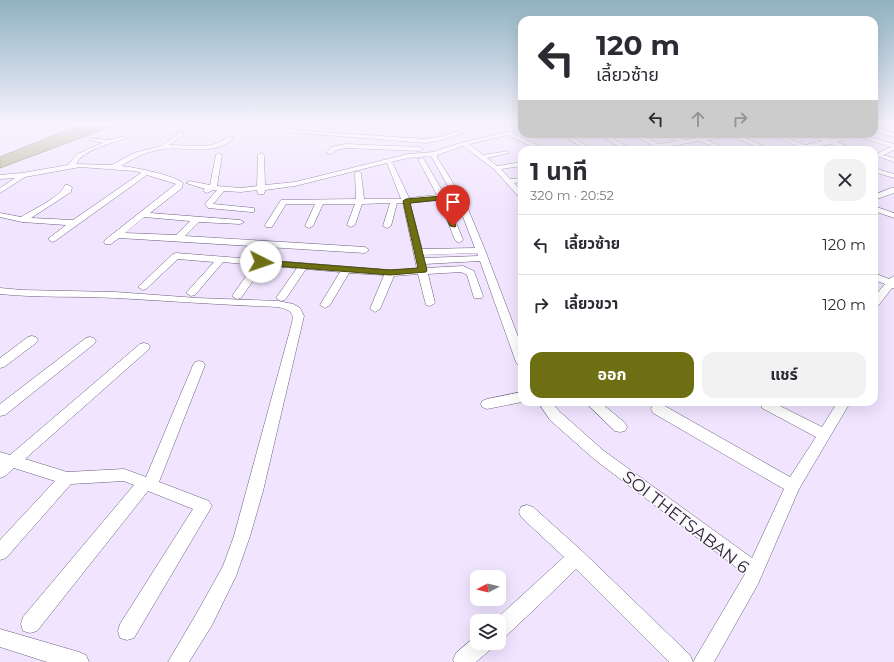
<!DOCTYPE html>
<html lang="th">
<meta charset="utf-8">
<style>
:root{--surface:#fff;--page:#f2f2f3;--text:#2b2b33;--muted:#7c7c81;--line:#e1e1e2;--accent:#6d6f12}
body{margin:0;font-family:Montserrat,"Noto Sans Thai",sans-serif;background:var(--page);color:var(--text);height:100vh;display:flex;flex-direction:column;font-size:15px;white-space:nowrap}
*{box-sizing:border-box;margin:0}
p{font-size:13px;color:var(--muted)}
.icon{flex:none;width:22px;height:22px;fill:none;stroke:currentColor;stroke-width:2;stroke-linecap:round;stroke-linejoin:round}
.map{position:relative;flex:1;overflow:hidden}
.sheet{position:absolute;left:518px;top:146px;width:360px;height:260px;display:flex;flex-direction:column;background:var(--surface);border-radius:12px;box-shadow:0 4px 16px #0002}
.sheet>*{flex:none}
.hud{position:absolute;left:518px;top:16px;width:360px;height:122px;border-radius:12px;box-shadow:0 4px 16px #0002;background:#fff;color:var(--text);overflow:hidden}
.needle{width:26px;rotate:263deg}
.fabs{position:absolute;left:470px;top:570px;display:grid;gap:8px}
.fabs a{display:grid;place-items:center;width:36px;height:36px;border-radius:8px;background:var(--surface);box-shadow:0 4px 16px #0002;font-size:20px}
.pin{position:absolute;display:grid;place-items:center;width:34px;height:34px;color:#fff;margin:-41px -17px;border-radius:50% 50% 50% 0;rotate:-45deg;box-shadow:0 0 4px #0007}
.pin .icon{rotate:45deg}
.me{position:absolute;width:44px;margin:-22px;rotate:94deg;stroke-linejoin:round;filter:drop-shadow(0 0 3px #0008)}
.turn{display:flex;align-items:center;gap:14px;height:84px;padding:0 12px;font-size:18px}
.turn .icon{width:52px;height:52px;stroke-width:2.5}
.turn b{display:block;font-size:28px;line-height:34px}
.lanes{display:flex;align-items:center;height:38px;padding:0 12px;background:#0003;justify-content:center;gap:20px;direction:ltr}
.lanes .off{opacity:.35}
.round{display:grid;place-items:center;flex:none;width:42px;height:42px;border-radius:12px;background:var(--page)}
.overview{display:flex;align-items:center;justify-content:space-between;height:68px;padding:0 12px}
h1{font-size:24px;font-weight:700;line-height:30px}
.action{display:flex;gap:8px;margin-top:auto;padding:8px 12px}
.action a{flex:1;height:46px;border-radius:12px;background:var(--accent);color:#fff;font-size:16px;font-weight:700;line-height:46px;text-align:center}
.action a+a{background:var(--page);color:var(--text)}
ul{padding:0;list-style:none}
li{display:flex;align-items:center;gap:12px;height:60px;padding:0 12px;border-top:1px solid var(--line)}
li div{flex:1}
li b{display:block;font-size:15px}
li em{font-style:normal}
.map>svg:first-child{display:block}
.water{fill:#adb086;stroke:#86876d}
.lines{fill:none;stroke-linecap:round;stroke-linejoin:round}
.minor-casing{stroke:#6b5f7b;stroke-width:1}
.minor{fill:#fff;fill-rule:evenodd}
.route{fill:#6d6f12;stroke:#47480c}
.labels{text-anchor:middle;stroke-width:3;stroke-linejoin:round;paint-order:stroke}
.near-street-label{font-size:17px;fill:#2c2633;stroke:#f9f6fd}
</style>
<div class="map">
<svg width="894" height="662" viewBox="0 0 894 662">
<rect width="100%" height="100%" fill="#f0e4ff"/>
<!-- water -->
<path class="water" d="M82 124H118L0 168V157Z"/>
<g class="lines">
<!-- minor casing -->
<g class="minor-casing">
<path id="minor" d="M290 124H296L291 130 426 139 439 137 462 130 465 132 442 140 426 143 285 132 284 131Z
M330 124H337L332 128 329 126Z
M373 124H379L373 130 370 128Z
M416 124H422L420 128 418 129 415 127Z
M504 124H510L514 131 513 133 547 150H539L508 135 469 144 483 155 509 151V153L487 158 497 166 522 162V166L501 169 510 179 522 178V182L514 183 522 191V197H519L494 169 463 146 437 155V157L466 204 485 250 522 347V366L518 365 516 362 480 261 425 264 426 268 463 266 474 271 483 296 482 298H474L467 275 461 272 428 274 435 303 430 306 426 305 418 274 394 276 380 309 375 312 370 309 384 275 349 273 330 305 325 308 320 305 340 272 306 269 285 300 281 301 276 298 297 268 263 266 241 298 237 299 232 296 254 265 223 262 195 295 191 296 186 293 214 262 178 259 146 289 143 290 138 287 173 254 176 253 390 270 417 269 403 203H397L391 226 387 228 383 226 390 203 362 204 355 225 351 227 347 225 355 204H323L313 226 309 228 305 226 315 204H286L272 227H266L265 225 281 200 356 199 355 173 358 171 361 173 364 199H401L387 163 295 186 265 190 264 194H258L257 190 241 192 224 191 213 204 254 208V212H251L208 208 205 204 217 190H213L207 193 203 191 205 189 186 183 190 181 210 185 216 155 219 153 222 155 217 186 241 188 257 186 258 155 261 153 264 155 265 185 295 182 408 154 433 152 460 143 507 132 508 131ZM431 156 458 204 475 248 422 249 410 203 439 200 455 240 459 243 463 240 446 197 423 158 418 159 437 195 409 198 393 164 391 162 408 158ZM477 253 478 256 424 258 423 255Z
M874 127 894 133V137L874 131Z
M181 132 184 134 183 135 169 145 206 146 215 144 229 137 234 138C214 157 188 146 163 149 147 151 134 158 121 166 134 167 173 175 183 183L182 188 150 213 240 220 244 222 240 224 199 222 185 236 365 247 369 250 365 253 119 238 111 244H105L104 242 105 240 176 184 147 175 55 241 52 242 48 239 66 225 22 222 0 217V213L21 217C32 210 61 197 65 185H68L72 187 71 192 31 218 73 220 141 173 135 171 80 167 25 177 0 193V188L15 178 0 179V175L22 173 68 165 77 154 103 143 89 140V138L110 140 126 136V138C110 145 85 148 76 164L112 165 134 153 161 146ZM144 217 190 221 176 235 125 233Z
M561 134H568L593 150H586Z
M598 134H605L633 150 652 145 631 134H639L659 144 678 141 664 134H672L685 140 721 134H736L772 150H764L731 136 707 140 727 150H719L700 141 647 150H625Z
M769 134H777L805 145 823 141 806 134C820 134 826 141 840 138L843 140 837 142 855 150H846L830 144 805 149 783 150 797 146Z
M851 134H860L894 144V150L883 155 894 158V162L874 155 891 147Z
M346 144 420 147 423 149 420 151 346 148 336 150 331 154 326 153 332 147Z
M874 168 894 174V178L874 172Z
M891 188H894V193L874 200V195Z
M874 206 894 213V218L874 211Z
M874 273 889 279 894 276V288H892L878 306 874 307V297L885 284 874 280Z
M0 288 22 290 115 292 197 298 278 301 293 304 300 308 304 316 263 491 250 536 236 576 212 625 189 662H168L198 611 223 566 234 536 289 334C293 318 298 311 278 307 224 305 170 301 116 298 77 296 39 298 0 294Z
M32 336 36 337 38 340 36 343 4 367 0 368V358L28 337Z
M90 337 94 338 96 341 94 344 5 415 0 416V404L86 338Z
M144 343 148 344 150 347 148 350 25 459 67 472 124 469 146 477 193 365 195 362 199 361 203 362 205 365 159 482 209 501 212 506 134 638 127 640 120 638 118 631 120 624 193 509 148 491 37 631 30 633 23 631 21 624 23 617 134 485 124 481 71 484 6 558 0 560V540L55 481 14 468 5 476 0 478V452L10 455 140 344Z
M522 392V402L487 409 482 407 481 404 482 401 487 399Z
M538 402H551L560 412 604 451 752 558 784 489 653 413 651 409 653 405 658 404 663 405 790 477 816 437 762 408 761 405 762 402H772L822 427 837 403H847L848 406 799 489 758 584 714 662H693L745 574 594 459 550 420Z
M585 402H600L625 423 627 427 625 431 620 432 615 431Z
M527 505 533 507 582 551 690 655 693 662H669L576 569 540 604 506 636 499 638V621H494L564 557 521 517 519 512 521 507Z
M0 629 79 652 86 655 89 662H47L0 647Z
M476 636 477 643H493L490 650 476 662H454L453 660 456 653Z"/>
</g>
<!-- minor -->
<use href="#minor" class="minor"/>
</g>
<!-- sky -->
<linearGradient id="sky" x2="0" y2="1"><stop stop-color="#90b2c1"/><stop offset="0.57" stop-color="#f8f3ff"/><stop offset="1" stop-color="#f8f3ff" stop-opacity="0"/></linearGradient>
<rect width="894" height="217" fill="url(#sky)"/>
<!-- route -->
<path class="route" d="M442 196 445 197 456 226 455 227 450 226 439 200 410 203 427 270 426 272 390 275 261 265 257 262 261 260 390 270 418 268 403 201 406 199Z"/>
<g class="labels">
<!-- near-street labels -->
<g class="near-street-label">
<text transform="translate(686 522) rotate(38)" y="6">SOI THETSABAN 6</text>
</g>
</g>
</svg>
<div class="fabs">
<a><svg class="needle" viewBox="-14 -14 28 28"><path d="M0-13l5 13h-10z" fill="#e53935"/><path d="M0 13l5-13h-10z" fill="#7c7c81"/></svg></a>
<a><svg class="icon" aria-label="layers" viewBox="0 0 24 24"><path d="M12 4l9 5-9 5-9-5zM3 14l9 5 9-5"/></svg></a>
</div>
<div class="pin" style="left:453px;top:226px;background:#d93025"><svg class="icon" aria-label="arrive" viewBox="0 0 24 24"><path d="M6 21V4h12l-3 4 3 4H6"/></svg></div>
<svg class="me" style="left:261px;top:262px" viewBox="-20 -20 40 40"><circle r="19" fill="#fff"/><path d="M0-13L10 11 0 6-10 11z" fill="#6d6f12"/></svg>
<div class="hud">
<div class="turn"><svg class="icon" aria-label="left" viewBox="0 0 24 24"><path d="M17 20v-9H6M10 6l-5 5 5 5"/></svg><div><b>120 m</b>เลี้ยวซ้าย</div></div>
<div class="lanes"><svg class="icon" aria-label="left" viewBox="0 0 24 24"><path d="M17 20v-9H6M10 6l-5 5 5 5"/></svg><svg class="icon off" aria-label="ahead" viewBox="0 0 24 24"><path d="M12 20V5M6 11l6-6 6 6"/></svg><svg class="icon off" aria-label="right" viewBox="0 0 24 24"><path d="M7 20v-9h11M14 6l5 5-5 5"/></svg></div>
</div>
<section class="sheet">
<div class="overview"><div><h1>1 นาที</h1><p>320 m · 20:52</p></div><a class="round"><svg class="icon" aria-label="close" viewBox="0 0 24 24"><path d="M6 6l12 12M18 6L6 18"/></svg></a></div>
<ul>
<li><svg class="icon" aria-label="left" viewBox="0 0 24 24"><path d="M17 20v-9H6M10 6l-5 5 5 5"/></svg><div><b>เลี้ยวซ้าย</b></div><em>120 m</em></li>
<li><svg class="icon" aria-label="right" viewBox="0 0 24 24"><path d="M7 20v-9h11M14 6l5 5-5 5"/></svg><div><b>เลี้ยวขวา</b></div><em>120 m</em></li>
</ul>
<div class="action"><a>ออก</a><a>แชร์</a></div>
</section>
</div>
